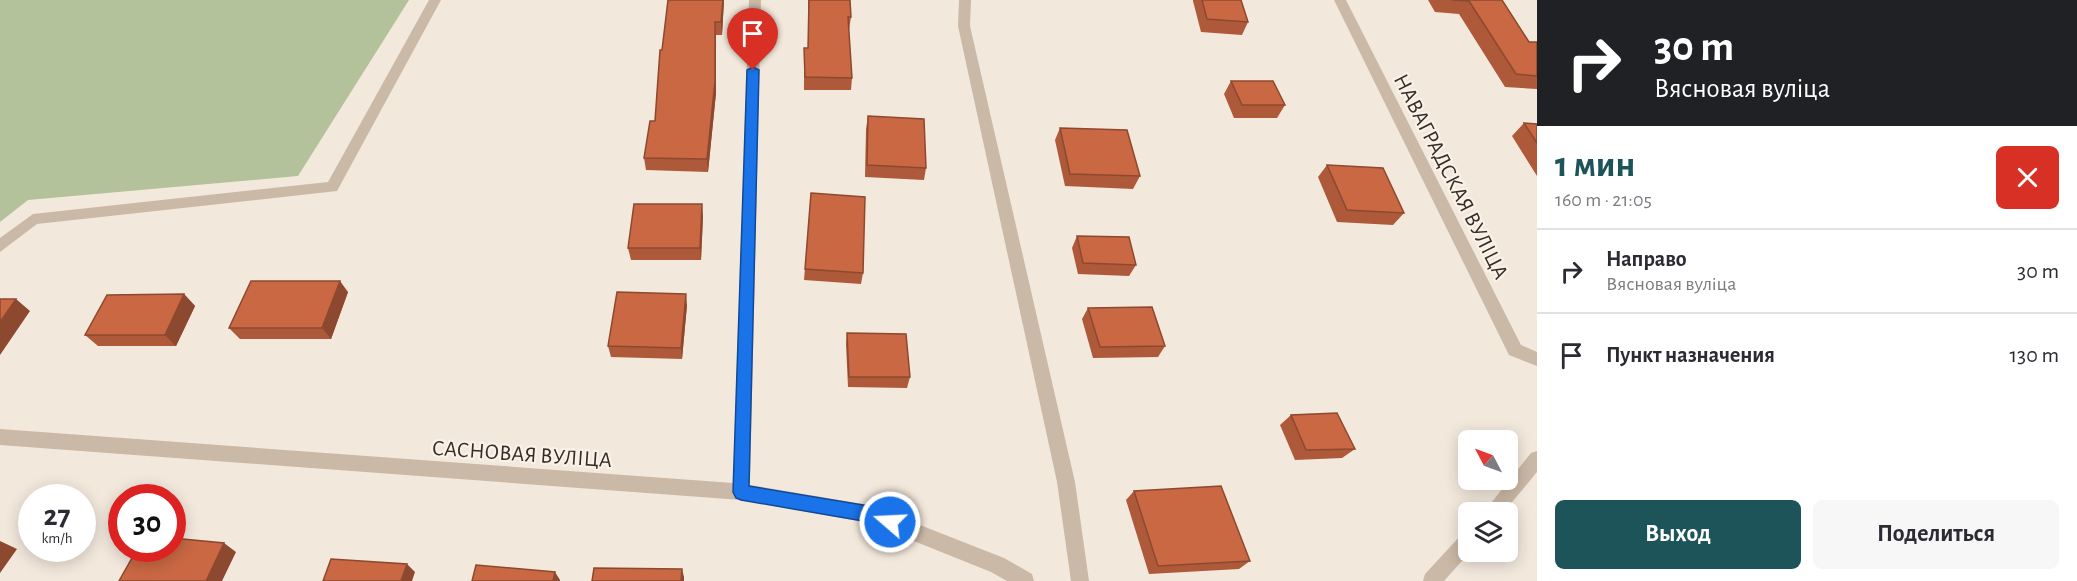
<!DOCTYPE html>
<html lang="ru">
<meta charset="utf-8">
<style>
:root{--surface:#fff;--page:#f7f7f7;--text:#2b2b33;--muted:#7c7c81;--line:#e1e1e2;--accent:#1c545a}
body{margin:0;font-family:"Alegreya Sans",sans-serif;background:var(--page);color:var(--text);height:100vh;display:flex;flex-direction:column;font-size:22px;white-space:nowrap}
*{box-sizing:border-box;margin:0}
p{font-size:20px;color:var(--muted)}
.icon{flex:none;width:33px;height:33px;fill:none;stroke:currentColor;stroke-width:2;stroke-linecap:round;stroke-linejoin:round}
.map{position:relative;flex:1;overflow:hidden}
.drawer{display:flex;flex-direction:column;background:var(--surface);width:540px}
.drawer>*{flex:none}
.top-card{background:#202124;color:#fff;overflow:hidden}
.needle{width:39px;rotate:311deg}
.fabs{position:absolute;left:1458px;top:430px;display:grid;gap:12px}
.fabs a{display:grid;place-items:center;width:60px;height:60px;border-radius:9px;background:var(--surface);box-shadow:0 3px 15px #0003;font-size:30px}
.speed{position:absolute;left:18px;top:484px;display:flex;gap:12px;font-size:30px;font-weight:700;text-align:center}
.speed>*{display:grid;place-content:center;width:78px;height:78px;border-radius:50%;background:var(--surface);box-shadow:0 3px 15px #0003;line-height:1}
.speed small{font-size:15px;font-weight:400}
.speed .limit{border:9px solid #d22;background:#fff;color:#111}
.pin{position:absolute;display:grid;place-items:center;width:51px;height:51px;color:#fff;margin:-62px -26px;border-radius:50% 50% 50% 0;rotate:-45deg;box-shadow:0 0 6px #0007}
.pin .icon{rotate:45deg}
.me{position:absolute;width:66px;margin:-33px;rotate:289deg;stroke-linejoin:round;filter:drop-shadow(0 0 4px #0008)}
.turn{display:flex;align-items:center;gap:21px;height:126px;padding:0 18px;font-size:27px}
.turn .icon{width:78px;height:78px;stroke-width:2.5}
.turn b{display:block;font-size:42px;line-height:51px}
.round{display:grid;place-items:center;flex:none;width:63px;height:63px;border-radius:9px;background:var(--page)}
.summary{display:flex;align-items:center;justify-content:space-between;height:102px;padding:0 18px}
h1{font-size:36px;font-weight:700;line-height:45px;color:var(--accent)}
.button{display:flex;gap:12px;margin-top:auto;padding:12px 18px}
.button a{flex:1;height:69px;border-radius:9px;background:var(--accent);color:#fff;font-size:24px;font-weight:700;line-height:69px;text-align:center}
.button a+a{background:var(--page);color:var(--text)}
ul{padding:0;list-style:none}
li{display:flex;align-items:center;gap:18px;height:84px;padding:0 18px;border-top:2px solid var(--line)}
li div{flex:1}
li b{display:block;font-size:22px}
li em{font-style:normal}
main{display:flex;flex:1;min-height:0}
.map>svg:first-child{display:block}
.green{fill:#b4c29b}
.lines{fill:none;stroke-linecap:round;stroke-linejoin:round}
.minor{fill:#cbb9a7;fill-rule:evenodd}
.wall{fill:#ad593a}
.shaded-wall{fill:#8d492f}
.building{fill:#c96843;stroke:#8d492f;stroke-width:1.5}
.route{fill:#1a73e8;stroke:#114b97;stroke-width:1.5}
.labels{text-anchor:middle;stroke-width:4.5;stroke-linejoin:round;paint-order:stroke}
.street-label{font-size:22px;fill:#372d28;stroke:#faf2e8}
</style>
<main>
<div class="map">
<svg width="1537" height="581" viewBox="0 0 1537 581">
<rect width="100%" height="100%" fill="#f3e8dc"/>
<!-- green -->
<path class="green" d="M0 0H409L298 176 28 200 0 222Z"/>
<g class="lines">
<!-- minor -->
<path class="minor" d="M429 0H441L337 191 37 224 0 252V238L33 214 328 182Z
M749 0H761L750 485 869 505 1004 558 1032 574 1034 581H1007L991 572 869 523 741 500 0 445V429L733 483Z
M959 0H971L970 26 1075 482 1089 581H1071L1057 482 958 26Z
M1334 0H1346L1521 345 1537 352V366L1509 355Z
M1537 451V472L1503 513H1483L1531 453Z
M1468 531 1470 552 1444 581H1423L1425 574 1462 534Z"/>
</g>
<!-- wall -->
<path class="wall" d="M668 0H724L722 35H716V93L708 172 646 170 644 158 655 121Z
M808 0 851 17 849 30H848L852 78 851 90H804V48H808Z
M1193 0H1241L1248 22 1242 35 1201 32 1193 1Z
M1428 0H1502L1529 42H1537V89L1505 87 1459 14 1435 12Z
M1231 81 1285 105 1277 118H1234L1224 94Z
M868 116 926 168 924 180 865 177 866 129Z
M1524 123 1537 124V176L1512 136Z
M1060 128 1140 176 1133 189 1065 186 1055 140Z
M1327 165 1404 213 1393 225 1337 222 1318 177Z
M811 193 863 273 861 284 804 280Z
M703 216 701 260H631L628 248Z
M1077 236 1136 265 1129 276 1078 274 1072 248Z
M348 292 331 339H240L229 328Z
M184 294 195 306 176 346H98L85 335Z
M687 305 682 359 611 357 608 346Z
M1088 308 1165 346 1158 357 1093 358 1082 319Z
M847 333 910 377 907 388 848 387 846 344Z
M1291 415 1355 449 1342 458 1295 460 1280 425Z
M1134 491 1250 561 1239 569 1149 574 1126 500Z"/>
<!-- shaded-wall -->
<path class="shaded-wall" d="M723 0H724L722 35 721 22Z
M715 22 716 93 708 172 707 159Z
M702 204 703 216 701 260 700 248Z
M340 281 348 292 331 339 322 328Z
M184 294 195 306 176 346 165 335Z
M686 294 687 305 682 359 681 348Z
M16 299 30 311 0 355V322Z
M0 541 17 549 0 573Z
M224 543 236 552 222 581H206Z
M407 564 415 572 412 581H401Z
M682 569 684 577V581H681Z
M555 572 560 580V581H553Z"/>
<!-- building -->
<path class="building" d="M668 0H723L721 22H715V81L707 159 644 158 650 121H655L660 50H662Z
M809 0H850L851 17H848L852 78 805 77 804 48H808Z
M1202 0H1241L1248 22 1207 19Z
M1452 0H1502L1529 42H1537V76L1516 74 1469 1Z
M1231 81H1273L1285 105H1242Z
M868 116 924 119 926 168 867 165Z
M1524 123 1537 124V143Z
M1060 128 1127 130 1140 176 1070 174Z
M1327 165 1383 168 1404 213 1347 210Z
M811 193 865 197 863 273 805 269Z
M634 204H702L700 248H628Z
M1077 236 1129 237 1136 265 1083 263Z
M251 281H340L322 328H229Z
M617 292 686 294 681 348 608 346Z
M184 294 165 335H85L107 295Z
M0 299H16L0 322Z
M1152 307 1165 346 1100 347 1088 308Z
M847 333 906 334 910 377H849Z
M1337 413 1355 449 1306 450 1291 415Z
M1221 486 1250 561 1158 566 1134 491Z
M172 538 224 543 206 581H119L137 549H172Z
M331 559 407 564 401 581H323Z
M476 565 555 572 553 581H472Z
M594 568 682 569 681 581H592Z"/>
<!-- route -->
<path class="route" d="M753 67 759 70 749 486 869 506 896 517 898 522 896 528 890 530 869 522 741 500 736 498 733 492 747 70Z"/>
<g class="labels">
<!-- street labels -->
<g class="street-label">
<text transform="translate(1452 176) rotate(63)" y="8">НАВАГРАДСКАЯ ВУЛІЦА</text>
<text transform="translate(522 453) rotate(4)" y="8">САСНОВАЯ ВУЛІЦА</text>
</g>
</g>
</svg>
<div class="fabs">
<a><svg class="needle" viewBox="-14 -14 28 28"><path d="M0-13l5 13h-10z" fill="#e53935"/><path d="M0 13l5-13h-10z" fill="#7c7c81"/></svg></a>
<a><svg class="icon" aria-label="layers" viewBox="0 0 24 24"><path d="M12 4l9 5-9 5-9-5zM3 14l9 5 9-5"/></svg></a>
</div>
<div class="speed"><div>27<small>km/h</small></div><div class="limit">30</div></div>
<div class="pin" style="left:753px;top:70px;background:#d93025"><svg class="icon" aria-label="arrive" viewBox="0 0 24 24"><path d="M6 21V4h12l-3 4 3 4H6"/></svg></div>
<svg class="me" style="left:890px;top:522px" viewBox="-20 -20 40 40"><circle r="17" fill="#1a73e8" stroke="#fff" stroke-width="3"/><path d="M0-11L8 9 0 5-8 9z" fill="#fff"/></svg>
</div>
<section class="drawer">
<div class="top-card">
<div class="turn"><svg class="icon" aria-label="right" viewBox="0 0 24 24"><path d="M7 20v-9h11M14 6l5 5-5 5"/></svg><div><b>30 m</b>Вясновая вуліца</div></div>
</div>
<div class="summary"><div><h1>1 мин</h1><p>160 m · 21:05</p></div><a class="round" style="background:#d93025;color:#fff"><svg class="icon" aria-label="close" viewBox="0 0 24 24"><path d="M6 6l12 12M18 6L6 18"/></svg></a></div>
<ul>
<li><svg class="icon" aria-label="right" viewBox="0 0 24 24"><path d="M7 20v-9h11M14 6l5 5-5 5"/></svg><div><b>Направо</b><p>Вясновая вуліца</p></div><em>30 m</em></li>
<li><svg class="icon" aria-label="arrive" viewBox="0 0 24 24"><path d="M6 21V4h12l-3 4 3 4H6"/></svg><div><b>Пункт назначения</b></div><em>130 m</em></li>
</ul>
<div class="button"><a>Выход</a><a>Поделиться</a></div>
</section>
</main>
